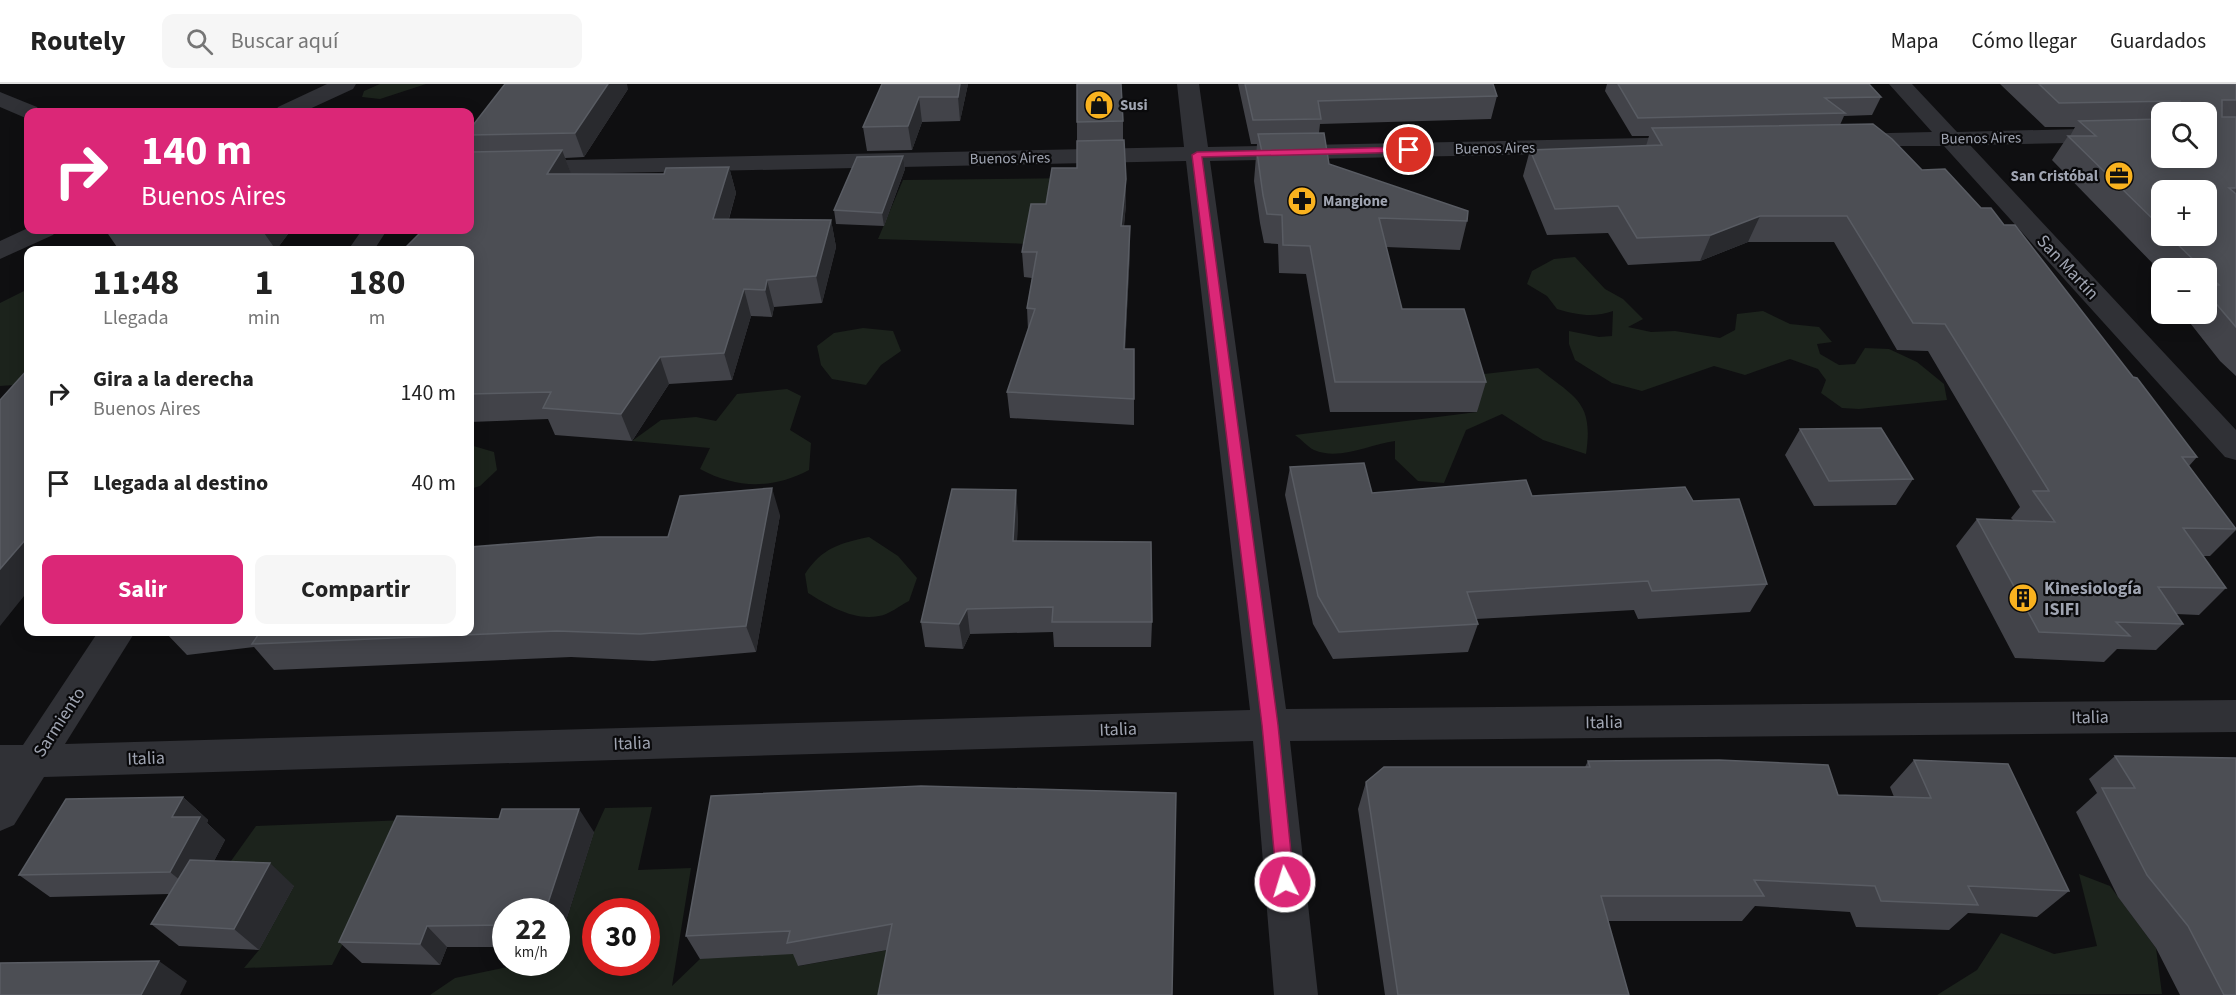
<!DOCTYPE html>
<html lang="es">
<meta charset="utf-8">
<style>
:root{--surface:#fff;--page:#f6f6f6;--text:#222;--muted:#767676;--line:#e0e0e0;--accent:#db2777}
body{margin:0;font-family:"Source Sans 3",sans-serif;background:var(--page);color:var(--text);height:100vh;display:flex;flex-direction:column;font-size:22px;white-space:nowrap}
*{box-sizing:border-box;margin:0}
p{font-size:20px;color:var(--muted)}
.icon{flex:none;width:33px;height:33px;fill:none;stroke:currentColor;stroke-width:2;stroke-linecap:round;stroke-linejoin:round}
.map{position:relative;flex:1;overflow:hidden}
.sheet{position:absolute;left:24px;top:162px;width:450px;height:390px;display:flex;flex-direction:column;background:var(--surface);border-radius:12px;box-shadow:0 3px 15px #0003}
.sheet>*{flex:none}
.banner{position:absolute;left:24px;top:24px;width:450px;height:126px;border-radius:12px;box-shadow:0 3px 15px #0003;background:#db2777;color:#fff;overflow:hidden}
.tools{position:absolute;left:2151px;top:18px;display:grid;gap:12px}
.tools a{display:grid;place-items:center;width:66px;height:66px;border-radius:12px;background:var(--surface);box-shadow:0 3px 15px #0003;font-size:30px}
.speed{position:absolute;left:492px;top:814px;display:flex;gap:12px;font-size:30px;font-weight:700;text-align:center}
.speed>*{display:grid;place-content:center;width:78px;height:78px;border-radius:50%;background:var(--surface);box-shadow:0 3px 15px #0003;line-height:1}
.speed small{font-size:15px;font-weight:400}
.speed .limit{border:9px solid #d22;background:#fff;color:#111}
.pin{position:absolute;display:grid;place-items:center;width:51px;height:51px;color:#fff;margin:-26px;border:3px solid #fff;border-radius:50%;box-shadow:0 2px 6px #0007}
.me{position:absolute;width:66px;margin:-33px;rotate:355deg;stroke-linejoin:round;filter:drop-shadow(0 0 4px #0008)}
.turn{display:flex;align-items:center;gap:21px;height:126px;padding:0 18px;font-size:27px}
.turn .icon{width:78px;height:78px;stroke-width:2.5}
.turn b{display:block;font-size:42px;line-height:51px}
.eta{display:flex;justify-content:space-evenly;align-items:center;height:102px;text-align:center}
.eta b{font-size:36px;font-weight:700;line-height:42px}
.button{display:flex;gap:12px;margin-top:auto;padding:12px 18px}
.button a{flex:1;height:69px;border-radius:12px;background:var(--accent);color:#fff;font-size:24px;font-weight:700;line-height:69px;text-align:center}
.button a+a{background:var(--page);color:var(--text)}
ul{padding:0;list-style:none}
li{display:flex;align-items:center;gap:18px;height:90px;padding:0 18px}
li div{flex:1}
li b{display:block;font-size:22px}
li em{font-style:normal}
header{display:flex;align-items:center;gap:36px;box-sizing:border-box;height:84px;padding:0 30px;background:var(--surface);border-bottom:2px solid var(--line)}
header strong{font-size:28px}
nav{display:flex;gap:33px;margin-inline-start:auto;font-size:21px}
.search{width:420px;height:54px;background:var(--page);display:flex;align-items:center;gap:15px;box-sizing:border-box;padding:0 21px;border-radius:12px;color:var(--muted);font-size:22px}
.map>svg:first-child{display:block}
.green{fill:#1c231c;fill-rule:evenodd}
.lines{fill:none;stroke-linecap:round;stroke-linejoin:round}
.minor{fill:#303136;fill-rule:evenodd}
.wall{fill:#424349;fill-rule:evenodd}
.shaded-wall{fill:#292a2e}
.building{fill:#4c4e54;stroke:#595c63;stroke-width:1.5}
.route{fill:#db2777;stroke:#8e194d;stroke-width:1.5}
.labels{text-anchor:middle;stroke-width:4.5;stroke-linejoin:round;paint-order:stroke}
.far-poi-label{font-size:15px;font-weight:bold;fill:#a0a5b2;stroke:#0a0a0c;text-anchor:start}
.far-street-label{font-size:15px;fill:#a0a5b2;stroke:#0a0a0c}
.street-label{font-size:18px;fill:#a0a5b2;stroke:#0a0a0c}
.poi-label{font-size:18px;font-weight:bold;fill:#a0a5b2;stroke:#0a0a0c;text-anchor:start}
</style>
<header>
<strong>Routely</strong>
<div class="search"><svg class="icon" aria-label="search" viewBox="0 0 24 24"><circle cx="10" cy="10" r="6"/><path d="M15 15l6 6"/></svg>Buscar aquí</div>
<nav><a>Mapa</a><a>Cómo llegar</a><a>Guardados</a></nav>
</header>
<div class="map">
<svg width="2236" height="911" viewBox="0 0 2236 911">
<rect width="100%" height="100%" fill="#0f0f11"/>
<!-- green -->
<path class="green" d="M380 0H426L380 15 362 13 364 7Z
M1082 94 1030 160 878 155 903 96Z
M1575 173 1605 205 1623 215 1643 235 1628 243 1651 248 1675 247 1720 254 1735 246 1737 230 1763 227 1790 240 1819 243 1832 258 1817 260 1820 270 1839 281 1855 280 1865 264 1889 265 1917 278 1944 300 1947 316 1859 325 1842 324 1821 309 1826 296 1818 285 1790 275 1745 291 1714 282 1642 307 1612 299 1575 276 1569 260V247L1599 253 1612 252 1613 227C1594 234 1577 231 1557 225L1547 212 1527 200 1532 187 1554 175Z
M28 205V300L0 302V219Z
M863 244 893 247 901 267 881 281 866 301 832 295 821 281 817 262 834 249Z
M1538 284C1575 314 1594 317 1586 370L1543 356 1502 330 1466 346 1444 399 1418 397 1395 375V357C1370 360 1340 377 1314 366 1308 363 1301 355 1295 351L1477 328 1484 290Z
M787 305 801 312 790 346 811 359 809 386C773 405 737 405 700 385L710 364 632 357 661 336 696 333 716 337 737 310Z
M470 361 494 368 497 386 480 402 470 405Z
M869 453 898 472 917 494 909 517C900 521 889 531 879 532 854 537 829 522 808 509L805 490C822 464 840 459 869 453Z
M652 723 638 786 691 784 672 902 700 875 802 860 799 882 899 864 890 911H430L455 894 526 879H556L557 866 594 748 605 724ZM596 828H646V879H596Z
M406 736 332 881 244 884 259 866 294 802 216 798 256 742Z
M2079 790 2110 802 2156 864 2162 910 1937 911 1977 886 2001 849 2054 870 2097 862Z"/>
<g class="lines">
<!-- minor -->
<path class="minor" d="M327 0H356L353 5 303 28H275L278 23Z
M1177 0H1199L1208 63 1692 53 1700 55 1704 60 1700 65 1692 67 1210 77 1286 625 2236 616V648L1290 657 1318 911H1274L1253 657 44 693 14 741 0 747V661H23L98 548H135L65 660 1250 626 1186 77 470 92V78L1184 63Z
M1889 0H1912L1957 48 2162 43V57L1970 61 2236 346V376L2225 373 1944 62H1840L1836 57 1840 52 1848 50 1932 48Z
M0 8 37 23 40 28H28V35L0 23Z
M28 144 57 146 53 151 0 175V157Z
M362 146H387L374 166H348Z"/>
</g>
<!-- wall -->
<path class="wall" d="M882 0H968L960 37 922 38 912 66 867 67 863 43Z
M1077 0 1123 37V56L1126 95V120L1124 142H1130V167L1125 265 1134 315V341L1010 334 1007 308 1028 246 1027 224 1032 194 1024 193 1022 168 1046 120 1077 84Z
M1238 0H1493L1497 12 1491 35 1320 40 1319 49 1329 80 1467 137 1460 166 1386 163 1402 225 1486 298 1477 328H1330L1306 190 1279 189 1278 160 1264 159 1260 139 1254 97 1257 60H1251Z
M1607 0H1869L1881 13 1872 31 1844 32 1840 41 1922 86 1981 124 2004 141 2133 293 2197 373 2189 382 2236 446 2210 472H2203L2226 504 2199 531 2176 530 2183 540 2156 566 2117 565 2104 578 2015 574 1956 462 1977 435 2013 436 2011 434 2020 423 1928 267 1897 266 1834 158H1748L1700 177 1628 181 1608 149 1547 151 1523 92 1530 66 1646 62 1649 52H1632L1605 7Z
M2000 0H2236V292L2220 277 2183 230H2206V184H2162V189L2052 76 2068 52H2070L2075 43H2045ZM2162 28H2206L2162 74ZM2162 106 2206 152H2162Z
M628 5 584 73 565 74 571 90H664L729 83 736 109 729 135 831 136 836 163 822 219 774 223 772 233 751 232 732 296 669 300 632 357 555 351 548 335 470 338V146L472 68 470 62V45Z
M903 72 905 85 884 142 836 140 834 126Z
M107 146H291L276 166H119L106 147Z
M1800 345 1913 395 1896 421 1814 422 1785 371Z
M1290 383 1372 409 1532 412 1693 417 1767 500 1750 528 1638 535 1634 526 1476 535 1478 540 1468 568 1333 575 1313 540 1285 411Z
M780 431 756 568 653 577 571 573 274 586 254 563 187 571 165 548H470L668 453Z
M1018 431 1017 457 1152 538 1151 563H1054L1053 548 970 550 963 565 925 563 921 538Z
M2115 672 2236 674V911H2180L2156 864 2118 813 2076 728 2097 709 2089 695Z
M1914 676 2069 807 2037 833 1968 829 1949 846 1856 843 1850 828 1755 822 1742 837H1608L1629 911H1385L1358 725 1366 698 1585 683 1588 677 1838 711 1894 713 1890 703Z
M711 712 1172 911 887 866 798 882 793 870 700 875 686 852Z
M183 713 208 736 207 739 225 756 214 777 294 802 259 866 179 862 151 840 169 810 50 813 19 791Z
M499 735 594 748 558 862H556V828H506V863H447L440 881 362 879 339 858Z"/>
<!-- shaded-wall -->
<path class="shaded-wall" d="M608 0H627L628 5 584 73 575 49Z
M960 0H968L960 37 958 13Z
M919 13 922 38 912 66 908 42Z
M562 66 572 92 547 90Z
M903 72 905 85 884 142 882 129Z
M729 83 736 109 721 162 713 135Z
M1126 95V120L1121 167V142Z
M1760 132 1748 158 1700 177 1711 151Z
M831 136 836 163 822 219 816 192Z
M1130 142V167L1124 290V265Z
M262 146H291L276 166Z
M767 196 774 223 772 233 765 206Z
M744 205 751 232 732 296 724 269Z
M660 273 669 300 632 357 621 330Z
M772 404 780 431 756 568 746 542Z
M1016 406 1018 431 1016 483 1013 457Z
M26 455 28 457V507L0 542V485Z
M967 525 970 550 963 565 959 540Z
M183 713 208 736 207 739 225 756 197 810 170 788 172 733Z
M579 725 594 748 558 862 556 861V828H545Z
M270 779 294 802 259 866 234 845Z
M427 842 447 863 440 881 420 860Z
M159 877 187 897 180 911H141Z"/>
<!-- building -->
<path class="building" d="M505 0H608L575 49 470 51V45Z
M882 0H960L958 13H919L908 42 863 43Z
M1077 0H1121L1123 37 1077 38Z
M1245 0H1493L1497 12 1318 17 1321 35 1253 36Z
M1618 0H1869L1881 13 1825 14 1845 29 1638 34Z
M2039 0H2236V16H2222V33H2236V104H2229L2236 110V243L2206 208V202L2219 201 2206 189V184H2202L2169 152H2206V106H2162V144L2068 52H2096L2079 37 2162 35V74H2206V28H2179L2180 17 2059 19Z
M1873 40 1892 55 1922 86 1945 85 1981 124H1991L2004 141H2015L2133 293 2137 294 2197 373H2182L2236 445 2183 444 2226 504 2158 503 2183 540 2116 538 2130 552 2039 548 1977 435 2055 438 2033 407H2049L1945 240 1913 239 1847 132H1760L1711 151 1637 154 1618 122 1555 125 1530 66 1662 61 1652 44Z
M1324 49 1329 80 1468 127 1467 137 1379 134 1402 225H1464L1486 298H1335L1310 162 1283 161 1282 131 1267 130 1263 111 1257 68H1262L1258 50Z
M1124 56 1126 95 1121 142H1130L1124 265H1134V315L1007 308 1035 225 1027 224 1037 168H1022L1031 120H1046L1052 84H1077V57Z
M562 66 547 90H664L666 84 729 83 713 135 831 136 816 192 767 196 765 206 744 205 724 269 660 273 621 330 543 324 551 308 470 310V166H403L423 146H470V68Z
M903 72 882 129 834 126 857 73Z
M107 146H155L106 147Z
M28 285V455H26L0 485V316Z
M1881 344 1913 395 1829 397 1800 345Z
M1364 379 1372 409 1526 396 1532 412 1685 403 1693 417 1739 415 1767 500 1652 507 1648 497 1467 508 1478 540 1339 548 1318 512 1290 383Z
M772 404 746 542 640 550 557 547 252 560 260 548H470V463L598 453H668L680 412Z
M952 405 1016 406 1013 457 1151 458 1152 538H1052L1053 523 967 525 959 540 921 538Z
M2115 672 2236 674V911H2224L2188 842 2147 791 2102 704H2135Z
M1719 676 1828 681 1838 711 1931 714 1914 676 2008 680 2069 807 1968 802 1978 821 1881 817 1875 802 1754 796 1764 812H1601L1629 911H1398L1366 698 1384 683H1590L1588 677Z
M921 702 1176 709 1172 911H878L892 840 787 859 790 847 686 852 711 712Z
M183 713 172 733H200L170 788 19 791 66 715Z
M502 725H579L545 828H506V841L427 842 420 860 339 858 397 732 499 735Z
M190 776 270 779 234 845 151 840Z
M159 877 141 911H0V879Z"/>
<!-- route -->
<path class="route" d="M1409 63 1412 64V68L1202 73 1278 641 1294 798 1291 804 1285 806 1279 804 1277 798 1262 641 1192 71 1197 68Z"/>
<!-- icons -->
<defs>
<g id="shop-disc" transform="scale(1.5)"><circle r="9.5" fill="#f9b21f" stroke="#0a0a0c"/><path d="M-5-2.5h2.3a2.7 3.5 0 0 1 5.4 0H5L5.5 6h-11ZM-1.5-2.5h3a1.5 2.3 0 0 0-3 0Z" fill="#111"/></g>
<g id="office-disc" transform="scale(1.5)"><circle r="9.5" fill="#f9b21f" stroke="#0a0a0c"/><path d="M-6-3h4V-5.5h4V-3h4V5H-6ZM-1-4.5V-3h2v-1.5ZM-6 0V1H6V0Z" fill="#111"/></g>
<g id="pharmacy-disc" transform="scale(1.5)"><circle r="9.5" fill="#f9b21f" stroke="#0a0a0c"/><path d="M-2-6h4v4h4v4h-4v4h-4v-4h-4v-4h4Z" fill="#111"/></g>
<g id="building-disc" transform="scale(1.5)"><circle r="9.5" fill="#f9b21f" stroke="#0a0a0c"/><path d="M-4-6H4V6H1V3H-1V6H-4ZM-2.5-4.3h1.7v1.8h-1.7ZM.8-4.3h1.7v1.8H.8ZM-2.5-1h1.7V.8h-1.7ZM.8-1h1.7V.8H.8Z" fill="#111"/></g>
</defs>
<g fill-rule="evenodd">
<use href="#shop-disc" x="1099" y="21"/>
<use href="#office-disc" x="2119" y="92"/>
<use href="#pharmacy-disc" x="1302" y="117"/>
<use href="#building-disc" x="2023" y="514"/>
</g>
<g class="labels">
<!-- far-poi labels -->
<g class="far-poi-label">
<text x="1120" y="26">Susi</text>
<text x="2098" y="97" text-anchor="end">San Cristóbal</text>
<text x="1323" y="122">Mangione</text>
</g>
<!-- far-street labels -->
<g class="far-street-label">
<text transform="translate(1981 54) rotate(-1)" y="5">Buenos Aires</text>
<text transform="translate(1495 64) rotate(-1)" y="5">Buenos Aires</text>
<text transform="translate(1010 74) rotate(-1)" y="5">Buenos Aires</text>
</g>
<!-- street labels -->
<g class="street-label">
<text transform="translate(2068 183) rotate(47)" y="6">San Martín</text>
<text transform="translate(2090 633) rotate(-1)" y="6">Italia</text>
<text transform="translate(59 638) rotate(-57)" y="6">Sarmiento</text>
<text transform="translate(1604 638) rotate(-1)" y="6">Italia</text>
<text transform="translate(1118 645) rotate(-2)" y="6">Italia</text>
<text transform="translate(632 659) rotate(-2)" y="6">Italia</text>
<text transform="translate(146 674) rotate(-2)" y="6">Italia</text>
</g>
<!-- poi labels -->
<g class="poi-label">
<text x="2044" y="510">Kinesiología<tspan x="2044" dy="21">ISIFI</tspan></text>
</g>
</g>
</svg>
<div class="tools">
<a><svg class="icon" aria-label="search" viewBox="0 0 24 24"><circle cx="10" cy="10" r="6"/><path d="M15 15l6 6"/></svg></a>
<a>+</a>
<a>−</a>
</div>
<div class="speed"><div>22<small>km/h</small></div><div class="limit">30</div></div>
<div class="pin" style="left:1409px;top:66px;background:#d93025"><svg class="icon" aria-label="arrive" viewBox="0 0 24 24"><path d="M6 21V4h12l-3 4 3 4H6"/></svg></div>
<svg class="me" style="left:1285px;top:798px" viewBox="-20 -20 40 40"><circle r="17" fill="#db2777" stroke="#fff" stroke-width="3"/><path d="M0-11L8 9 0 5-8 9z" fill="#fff"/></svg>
<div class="banner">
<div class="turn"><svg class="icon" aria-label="right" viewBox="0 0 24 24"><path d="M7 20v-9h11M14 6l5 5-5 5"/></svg><div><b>140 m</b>Buenos Aires</div></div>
</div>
<section class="sheet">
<div class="eta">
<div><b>11:48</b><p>Llegada</p></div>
<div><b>1</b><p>min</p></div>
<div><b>180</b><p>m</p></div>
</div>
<ul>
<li><svg class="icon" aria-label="right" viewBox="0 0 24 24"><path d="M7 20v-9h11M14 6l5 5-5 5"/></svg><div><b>Gira a la derecha</b><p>Buenos Aires</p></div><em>140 m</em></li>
<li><svg class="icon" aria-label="arrive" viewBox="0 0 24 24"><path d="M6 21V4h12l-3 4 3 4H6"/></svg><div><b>Llegada al destino</b></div><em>40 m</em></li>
</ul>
<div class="button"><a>Salir</a><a>Compartir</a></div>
</section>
</div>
